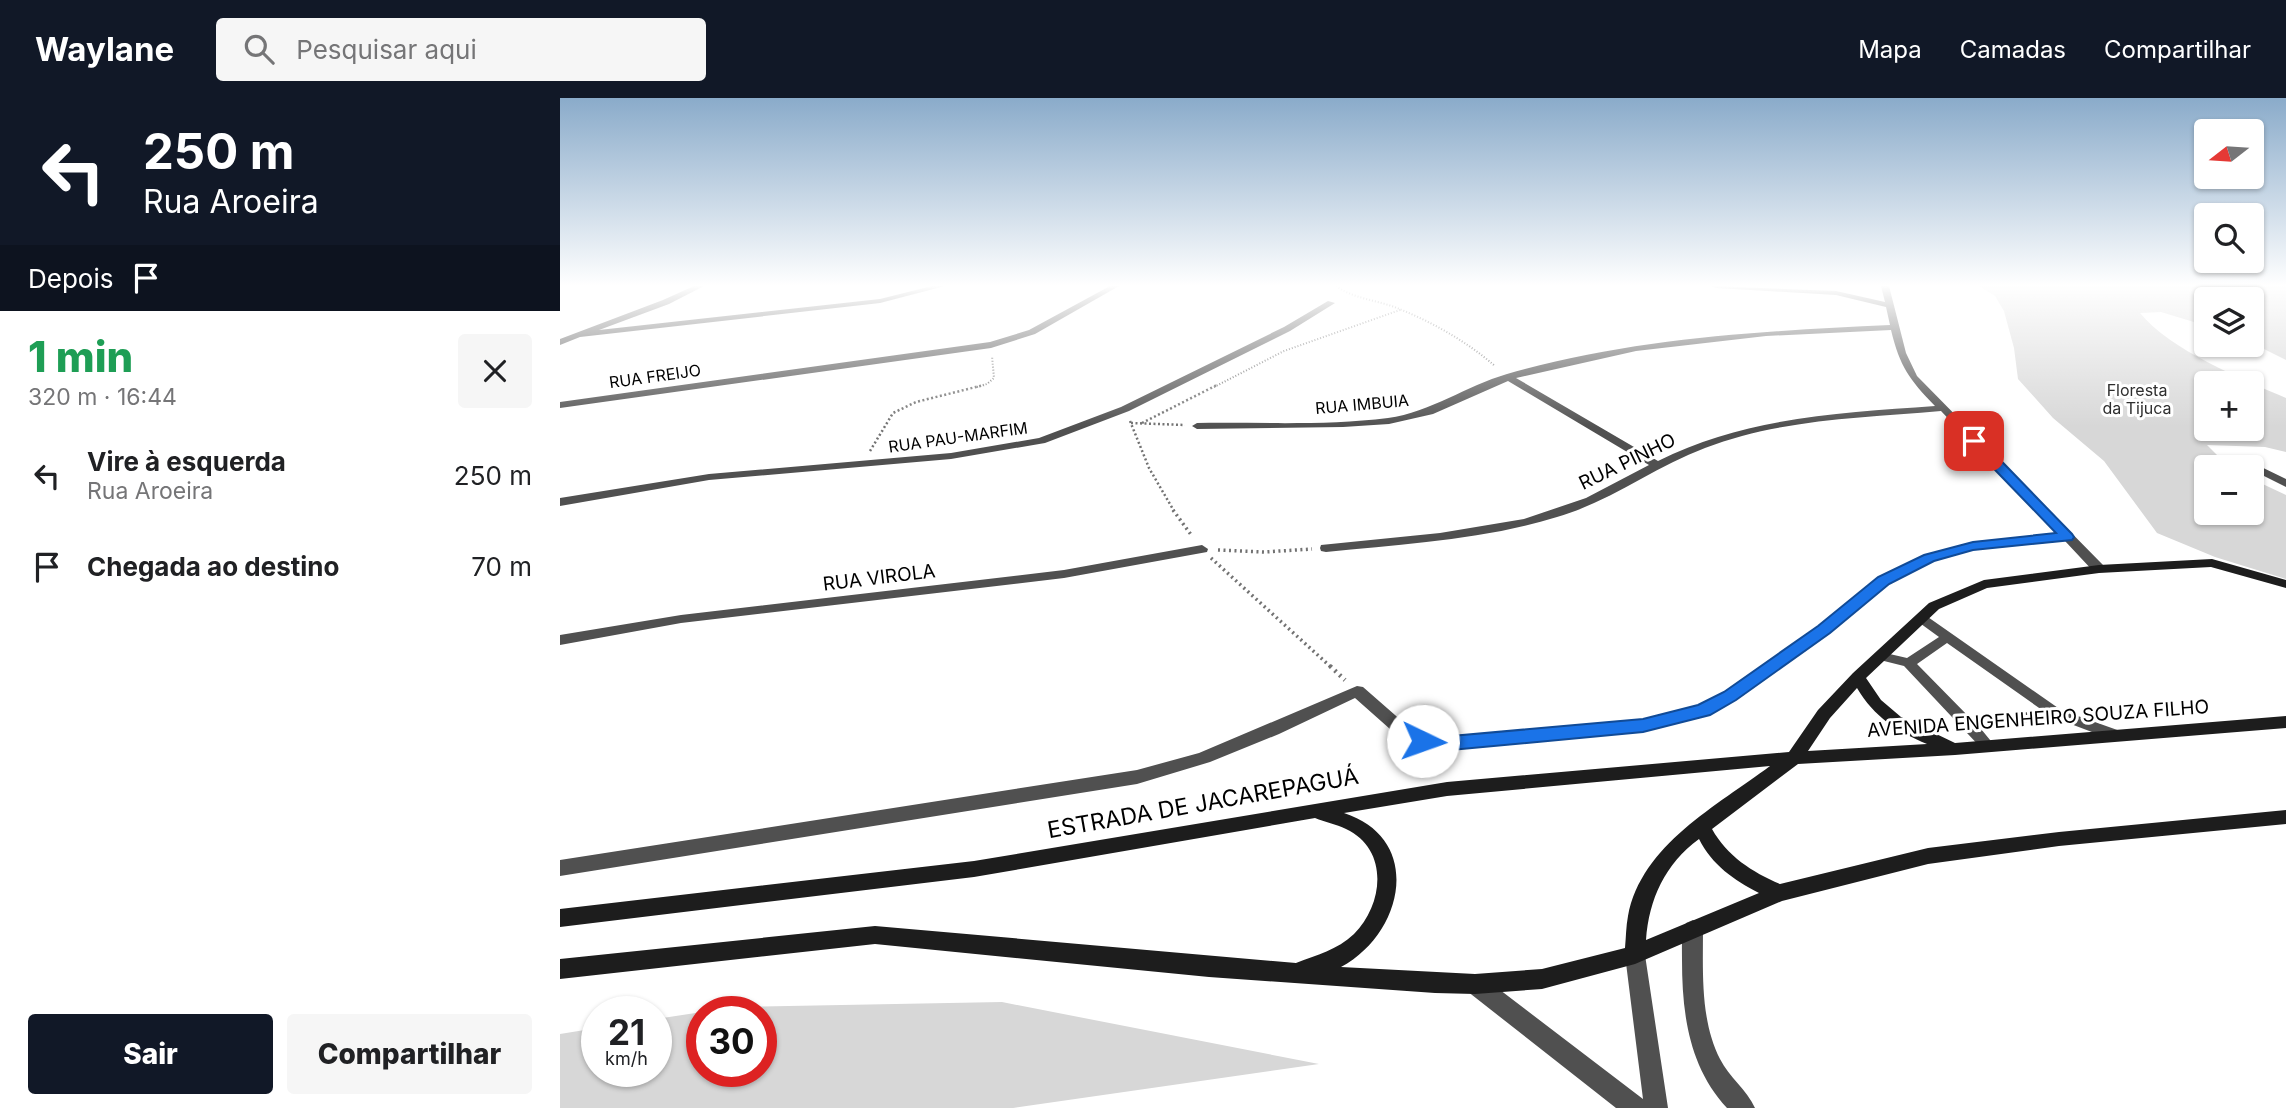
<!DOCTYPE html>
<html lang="pt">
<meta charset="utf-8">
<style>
:root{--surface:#fff;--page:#f6f6f6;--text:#202124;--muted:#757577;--accent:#111827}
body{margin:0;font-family:Inter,sans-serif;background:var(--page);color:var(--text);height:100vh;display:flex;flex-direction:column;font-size:26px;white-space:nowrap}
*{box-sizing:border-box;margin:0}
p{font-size:23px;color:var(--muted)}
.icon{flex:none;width:38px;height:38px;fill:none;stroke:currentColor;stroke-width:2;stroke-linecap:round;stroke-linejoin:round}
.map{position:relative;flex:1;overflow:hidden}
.panel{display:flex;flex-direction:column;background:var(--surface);width:560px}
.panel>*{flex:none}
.guide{background:#111827;color:#fff;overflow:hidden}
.needle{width:46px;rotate:253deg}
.controls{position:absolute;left:1634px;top:21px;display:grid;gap:14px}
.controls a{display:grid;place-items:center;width:70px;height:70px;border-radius:7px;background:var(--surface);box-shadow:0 2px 5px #0004;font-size:35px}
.speed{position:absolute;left:21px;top:898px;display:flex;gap:14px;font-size:35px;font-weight:700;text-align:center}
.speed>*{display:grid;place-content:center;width:91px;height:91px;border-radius:50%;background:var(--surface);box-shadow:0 2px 5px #0004;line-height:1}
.speed small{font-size:18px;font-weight:400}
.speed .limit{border:10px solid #d22;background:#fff;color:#111}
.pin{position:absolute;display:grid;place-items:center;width:60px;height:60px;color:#fff;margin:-30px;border-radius:14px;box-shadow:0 4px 10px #0006}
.me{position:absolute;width:77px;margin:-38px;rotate:93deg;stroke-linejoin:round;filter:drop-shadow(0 0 5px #0008)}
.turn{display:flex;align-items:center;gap:24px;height:147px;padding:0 28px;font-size:32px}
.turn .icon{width:91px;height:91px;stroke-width:2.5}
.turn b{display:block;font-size:49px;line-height:60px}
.then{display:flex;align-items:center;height:66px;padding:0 28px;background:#0003;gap:14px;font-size:26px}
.round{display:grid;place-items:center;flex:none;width:74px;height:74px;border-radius:7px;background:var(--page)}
.summary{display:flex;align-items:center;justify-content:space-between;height:119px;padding:0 28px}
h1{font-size:42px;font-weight:800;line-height:52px;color:#1e9e55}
.action{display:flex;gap:14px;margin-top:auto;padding:14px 28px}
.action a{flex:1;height:80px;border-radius:7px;background:var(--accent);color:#fff;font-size:28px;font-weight:800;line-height:80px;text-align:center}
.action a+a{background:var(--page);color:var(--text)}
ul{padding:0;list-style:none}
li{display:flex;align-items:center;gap:21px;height:91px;padding:0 28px}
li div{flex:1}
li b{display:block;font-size:26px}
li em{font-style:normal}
header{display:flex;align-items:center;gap:42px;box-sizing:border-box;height:98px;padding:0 35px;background:var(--accent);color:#fff}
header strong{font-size:33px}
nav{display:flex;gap:38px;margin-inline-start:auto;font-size:24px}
.search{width:490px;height:63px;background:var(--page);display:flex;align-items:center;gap:18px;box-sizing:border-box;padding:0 24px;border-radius:7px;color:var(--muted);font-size:26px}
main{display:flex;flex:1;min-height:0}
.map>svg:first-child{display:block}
.green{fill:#d7d7d7;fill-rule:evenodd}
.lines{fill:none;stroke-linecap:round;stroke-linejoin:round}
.path-far3{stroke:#727272;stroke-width:2;stroke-dasharray:1 2;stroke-linecap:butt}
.path-far2{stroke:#727272;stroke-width:2.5;stroke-dasharray:2 2.5;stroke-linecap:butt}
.path-far1{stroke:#727272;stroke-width:3.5;stroke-dasharray:2 3.5;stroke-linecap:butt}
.path{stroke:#727272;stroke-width:4.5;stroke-dasharray:2 4.5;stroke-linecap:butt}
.lane{fill:#505050;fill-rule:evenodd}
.street{fill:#505050;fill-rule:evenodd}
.secondary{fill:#1d1d1d;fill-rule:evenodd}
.route{fill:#1a73e8;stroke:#114b97;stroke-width:2}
.labels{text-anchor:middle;stroke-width:6;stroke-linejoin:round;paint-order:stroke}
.far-street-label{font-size:16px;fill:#000;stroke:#fff}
.far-park-label{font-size:16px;fill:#2e2e2e;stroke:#fff}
.street-label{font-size:19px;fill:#000;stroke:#fff}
.near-street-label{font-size:23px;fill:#000;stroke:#fff}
</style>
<header>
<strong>Waylane</strong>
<div class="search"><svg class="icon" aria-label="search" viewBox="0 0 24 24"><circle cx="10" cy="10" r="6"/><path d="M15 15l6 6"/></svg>Pesquisar aqui</div>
<nav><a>Mapa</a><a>Camadas</a><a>Compartilhar</a></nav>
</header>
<main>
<section class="panel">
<div class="guide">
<div class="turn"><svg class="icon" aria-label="left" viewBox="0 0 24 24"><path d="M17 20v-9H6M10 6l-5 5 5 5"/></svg><div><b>250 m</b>Rua Aroeira</div></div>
<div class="then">Depois<svg class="icon" aria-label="arrive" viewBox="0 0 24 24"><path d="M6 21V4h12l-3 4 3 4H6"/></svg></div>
</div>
<div class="summary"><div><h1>1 min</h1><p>320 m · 16:44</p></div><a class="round"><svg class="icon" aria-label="close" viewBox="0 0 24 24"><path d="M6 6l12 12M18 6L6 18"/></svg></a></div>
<ul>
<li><svg class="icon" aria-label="left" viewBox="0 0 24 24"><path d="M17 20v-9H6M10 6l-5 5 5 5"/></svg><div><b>Vire à esquerda</b><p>Rua Aroeira</p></div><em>250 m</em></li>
<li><svg class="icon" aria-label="arrive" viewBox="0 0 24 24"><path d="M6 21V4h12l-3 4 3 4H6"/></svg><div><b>Chegada ao destino</b></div><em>70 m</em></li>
</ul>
<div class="action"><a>Sair</a><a>Compartilhar</a></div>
</section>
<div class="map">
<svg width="1726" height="1010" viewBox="0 0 1726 1010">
<rect width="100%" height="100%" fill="#fff"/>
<!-- green -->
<path class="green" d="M1419 188H1726V262L1692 245V201H1647V228L1601 214 1580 215C1610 252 1682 281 1726 300V354L1705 349 1647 347 1669 369H1647V415H1692V381L1726 397V481L1655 459 1597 435 1544 363 1493 320 1458 281 1454 250 1444 213 1435 198ZM1647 285H1692V331H1647Z
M442 904 759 966 453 1010H0V936L37 930V973H96V921L142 914V973H201V914L146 913 174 909Z"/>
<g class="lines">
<!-- path-far3 -->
<path class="path-far3" d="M776 188C794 201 817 202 837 210 872 224 906 243 935 268
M417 289 427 286 434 280 432 258
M654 289 724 253 840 212"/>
<!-- path-far2 -->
<path class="path-far2" d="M570 323 589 370 614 413
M571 325 625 327
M582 325 657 287
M310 353 333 315 356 304 424 287"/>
<!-- path-far1 -->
<path class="path-far1" d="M613 412 632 438
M658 452 704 454 752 451
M651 460 772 570"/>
<!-- path -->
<path class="path" d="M770 568 785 582"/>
<!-- lane -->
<path class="lane" d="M1361 516 1365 517 1501 612 1563 634 1565 638 1563 642H1553L1495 620 1421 631 1435 648 1433 652 1428 653 1423 652 1344 568 1316 561 1314 558 1321 554 1347 560 1379 539 1357 523 1355 520 1357 517ZM1387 545 1482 612 1412 622 1357 566Z"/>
<!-- street -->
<path class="street" d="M134 188H144L109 206 39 232 320 201 372 188H385L320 205 20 239 0 247V241L103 202Z
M550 188H559L475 236 431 250 0 310V304L430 244 469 232Z
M1152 188 1276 193 1325 204 1321 188H1329L1346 255 1357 278 1544 468 1546 471 1544 474H1534L1505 443 1414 452 1374 463 1328 485 1269 535 1176 602 1149 616 1083 634 880 652 839 639 795 600 719 636 650 664 577 686 0 778V762L577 672 639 655 797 588 803 589 851 631 880 640 1083 622 1138 608 1164 594 1259 529 1318 479 1364 457 1413 444 1498 436 1381 313C1302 320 1220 321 1145 350 1094 369 1050 404 997 419 922 442 843 446 766 454L761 453 760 450 761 447 880 435 964 421 1026 400 1089 367 948 283 873 316 829 326 783 329 637 331 632 328 637 325C700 324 765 328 828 320 871 314 906 288 947 276 1072 240 1201 233 1330 227L1326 209 1276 197 1156 190ZM1331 232C1340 269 1349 281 1375 308 1280 315 1185 319 1098 363L956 280 1076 253 1206 238Z
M768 203 775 205 730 233 569 313 485 345 391 361 149 382 0 408V400L149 376 391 355 479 340 561 309 724 229Z
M1691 364 1726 381V389L1692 372V369H1687V365Z
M642 447 648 451 647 454 504 480 121 525 0 547V537L121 517 504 472Z
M1133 822 1140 825 1143 831C1143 873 1140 922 1160 961 1169 979 1187 992 1195 1010H1167C1129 969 1122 916 1122 862 1122 850 1121 836 1126 825Z
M1075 848 1082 850 1085 857 1108 1010H1056L907 893 904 886 907 879 915 876 923 879 1083 1001 1065 857 1068 850Z"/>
<!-- secondary -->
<path class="secondary" d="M1652 461 1726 482V490L1651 469 1539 475 1427 490 1379 511 1306 580 1321 602 1341 619 1395 645 1726 618V630L1395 657 1238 666 1152 731C1167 758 1192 774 1220 786L1368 750 1499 734 1726 712V726L1499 748 1368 766 1222 803 1075 866 982 891 915 896 875 895 649 879 315 846 0 881V861L315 828 736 865C757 857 777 852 794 836 824 806 829 751 786 731 776 726 765 724 755 720L414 779 0 829V811L414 763 887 684 1229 654 1258 612 1293 575 1369 505 1424 482 1539 467ZM1297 590C1314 619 1338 634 1367 646L1248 653 1270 620ZM1210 668C1158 707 1081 747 1068 818 1066 828 1066 839 1065 850L982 871 915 876 781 869C844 835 864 741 784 715L887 698ZM1139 741C1152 767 1174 782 1199 795L1086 842C1089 801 1105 766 1139 741Z"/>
</g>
<!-- sky -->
<linearGradient id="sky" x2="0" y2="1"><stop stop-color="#8aabca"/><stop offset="0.57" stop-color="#fff"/><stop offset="1" stop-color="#fff" stop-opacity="0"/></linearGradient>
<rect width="1726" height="329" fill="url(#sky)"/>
<!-- route -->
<path class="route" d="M1414 339 1419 340 1512 436 1514 439 1512 442 1413 452 1374 463 1329 486 1270 535 1176 602 1150 617 1083 634 880 653 856 648 853 643 856 638 863 636 880 639 1083 621 1138 607 1164 594 1258 528 1318 479 1364 457 1413 444 1496 435 1410 346V340Z"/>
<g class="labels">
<!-- far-street labels -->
<g class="far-street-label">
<text transform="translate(95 278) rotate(-8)" y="6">RUA FREIJO</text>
<text transform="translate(802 306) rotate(-5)" y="6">RUA IMBUIA</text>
<text transform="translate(398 339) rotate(-8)" y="6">RUA PAU-MARFIM</text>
</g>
<!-- far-park labels -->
<g class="far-park-label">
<text x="1577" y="298">Floresta<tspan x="1577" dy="18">da Tijuca</tspan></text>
</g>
<!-- street labels -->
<g class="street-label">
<text transform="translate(1067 363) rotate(-26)" y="7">RUA PINHO</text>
<text transform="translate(319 479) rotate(-7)" y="7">RUA VIROLA</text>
<text transform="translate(1478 620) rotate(-4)" y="7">AVENIDA ENGENHEIRO SOUZA FILHO</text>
</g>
<!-- near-street labels -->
<g class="near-street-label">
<text transform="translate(643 705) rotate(-10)" y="8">ESTRADA DE JACAREPAGUÁ</text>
</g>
</g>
</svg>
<div class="controls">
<a><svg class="needle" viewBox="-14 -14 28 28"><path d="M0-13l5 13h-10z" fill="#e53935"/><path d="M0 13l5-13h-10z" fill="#757577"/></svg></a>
<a><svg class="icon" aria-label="search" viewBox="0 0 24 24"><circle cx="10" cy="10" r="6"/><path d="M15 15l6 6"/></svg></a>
<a><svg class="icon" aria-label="layers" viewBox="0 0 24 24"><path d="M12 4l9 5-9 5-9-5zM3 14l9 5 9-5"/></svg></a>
<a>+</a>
<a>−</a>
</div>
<div class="speed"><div>21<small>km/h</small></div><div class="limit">30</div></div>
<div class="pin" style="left:1414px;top:343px;background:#d93025"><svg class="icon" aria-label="arrive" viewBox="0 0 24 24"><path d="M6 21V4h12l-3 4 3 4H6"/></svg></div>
<svg class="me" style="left:863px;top:643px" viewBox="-20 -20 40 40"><circle r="19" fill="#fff"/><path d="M0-13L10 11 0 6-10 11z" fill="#1a73e8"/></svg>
</div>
</main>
